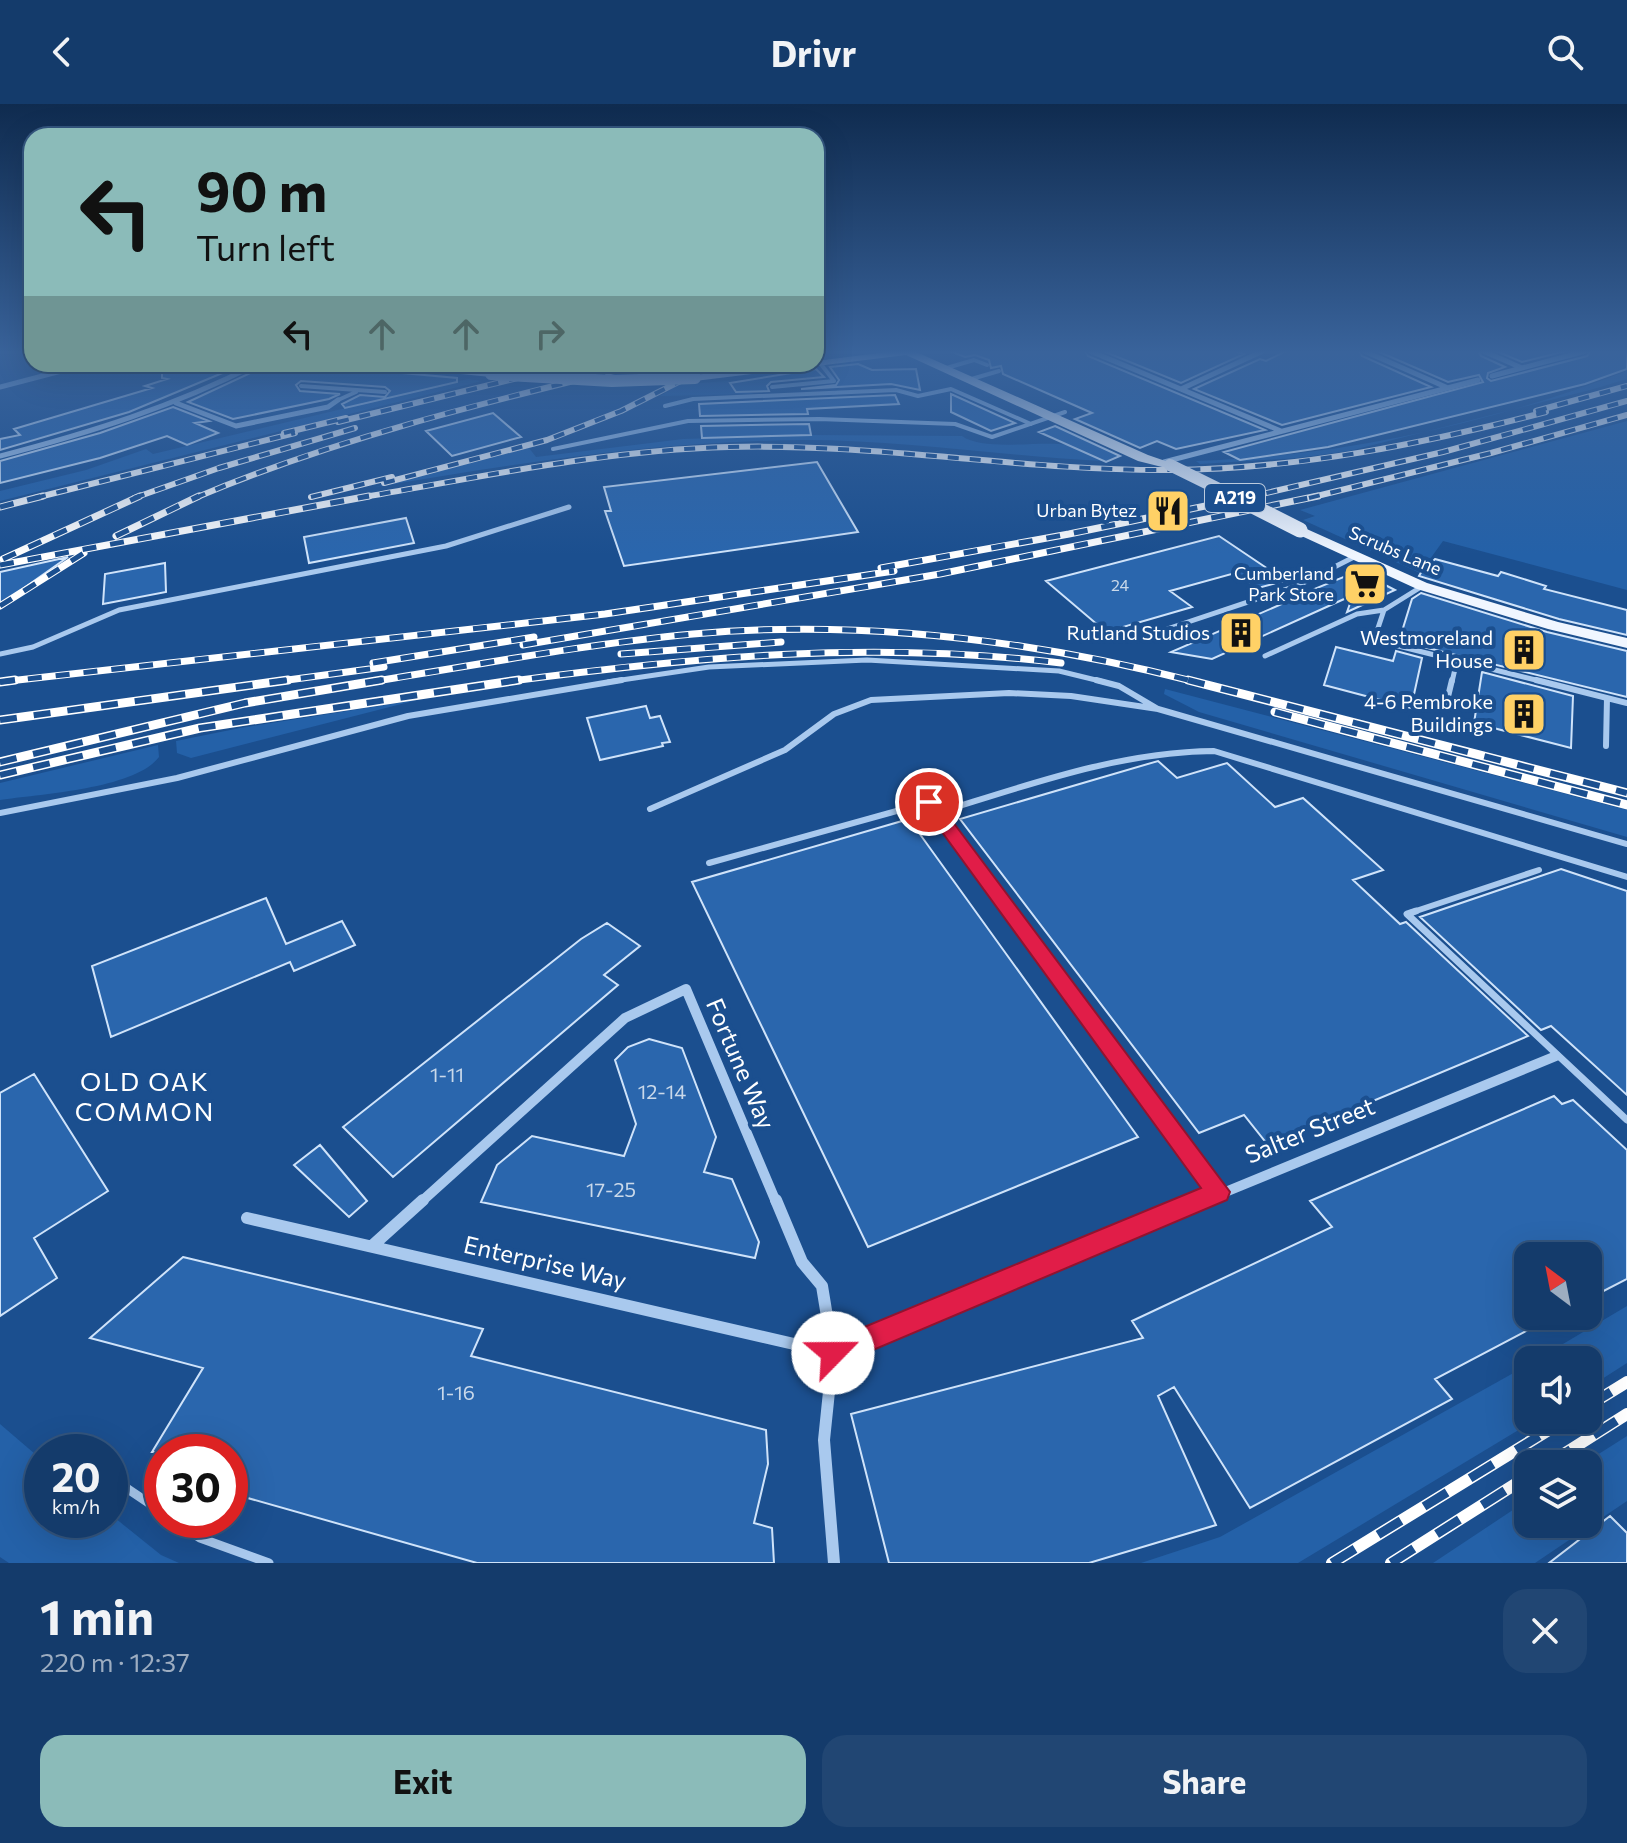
<!DOCTYPE html>
<meta charset="utf-8">
<style>
:root{--surface:#143b6b;--page:#214673;--text:#f1f3f6;--muted:#9dadc1;--line:#33557e;--accent:#8bbbb9}
body{margin:0;font-family:Commissioner,sans-serif;background:var(--page);color:var(--text);height:100vh;display:flex;flex-direction:column;font-size:30px;white-space:nowrap}
*{box-sizing:border-box;margin:0}
p{font-size:26px;color:var(--muted)}
.icon{flex:none;width:44px;height:44px;fill:none;stroke:currentColor;stroke-width:2;stroke-linecap:round;stroke-linejoin:round}
.map{position:relative;height:1459px;overflow:hidden}
.side{display:flex;flex-direction:column;background:var(--surface);flex:1}
.side>*{flex:none}
.hud{position:absolute;left:24px;top:24px;width:800px;height:244px;border-radius:24px;box-shadow:0 8px 32px #0002,0 0 0 2px var(--line);background:#8bbbb9;color:#111;overflow:hidden}
.needle{width:52px;rotate:328deg}
.controls{position:absolute;left:1514px;top:1138px;display:grid;gap:16px}
.controls a{display:grid;place-items:center;width:88px;height:88px;border-radius:16px;background:var(--surface);box-shadow:0 8px 32px #0002,0 0 0 2px var(--line);font-size:40px}
.speed{position:absolute;left:24px;top:1330px;display:flex;gap:16px;font-size:40px;font-weight:700;text-align:center}
.speed>*{display:grid;place-content:center;width:104px;height:104px;border-radius:50%;background:var(--surface);box-shadow:0 8px 32px #0002,0 0 0 2px var(--line);line-height:1}
.speed small{font-size:20px;font-weight:400}
.speed .limit{border:12px solid #d22;background:#fff;color:#111}
.pin{position:absolute;display:grid;place-items:center;width:68px;height:68px;color:#fff;margin:-34px;border:4px solid #fff;border-radius:50%;box-shadow:0 2px 8px #0007}
.me{position:absolute;width:88px;margin:-44px;rotate:67deg;stroke-linejoin:round;filter:drop-shadow(0 0 6px #0008)}
.turn{display:flex;align-items:center;gap:28px;height:168px;padding:0 40px;font-size:36px}
.turn .icon{width:104px;height:104px;stroke-width:2.5}
.turn b{display:block;font-size:56px;line-height:68px}
.lanes{display:flex;align-items:center;height:76px;padding:0 40px;background:#0003;justify-content:center;gap:40px;direction:ltr}
.lanes .off{opacity:.35}
.round{display:grid;place-items:center;flex:none;width:84px;height:84px;border-radius:24px;background:var(--page)}
.summary{display:flex;align-items:center;justify-content:space-between;height:136px;padding:0 40px}
h1{font-size:48px;font-weight:700;line-height:60px}
.cta{display:flex;gap:16px;margin-top:auto;padding:16px 40px}
.cta a{flex:1;height:92px;border-radius:24px;background:var(--accent);color:#111;font-size:32px;font-weight:700;line-height:92px;text-align:center}
.cta a+a{background:var(--page);color:var(--text)}
header{display:flex;justify-content:space-between;align-items:center;height:104px;padding:0 40px;background:var(--surface);font-size:36px;font-weight:700}
.map>svg:first-child{display:block}
.green{fill:#2461a8}
.building{fill:#2a66ad;stroke:#cfe3fa;stroke-width:2}
.lines{fill:none;stroke-linecap:round;stroke-linejoin:round}
.service-far4{stroke:#a9c9ee;stroke-width:4}
.service-far3{stroke:#a9c9ee;stroke-width:5}
.service-far2{stroke:#a9c9ee;stroke-width:6}
.service-far1{stroke:#a9c9ee;stroke-width:7}
.service{stroke:#a9c9ee;stroke-width:9}
.minor-far3{stroke:#a9c9ee;stroke-width:5}
.minor-far2{stroke:#a9c9ee;stroke-width:8}
.minor-far1{stroke:#a9c9ee;stroke-width:10}
.minor{stroke:#a9c9ee;stroke-width:12}
.primary{fill:#f0f6ff;fill-rule:evenodd}
.rail-far3-casing{stroke:#fff;stroke-width:6}
.rail-far2-casing{stroke:#fff;stroke-width:7}
.rail-far1-casing{stroke:#fff;stroke-width:9}
.rail-casing{stroke:#fff;stroke-width:12}
.rail-far3{stroke:#1b4f8f;stroke-width:4;stroke-dasharray:11;stroke-linecap:butt}
.rail-far2{stroke:#1b4f8f;stroke-width:5;stroke-dasharray:14;stroke-linecap:butt}
.rail-far1{stroke:#1b4f8f;stroke-width:6;stroke-dasharray:17;stroke-linecap:butt}
.rail{stroke:#1b4f8f;stroke-width:9;stroke-dasharray:27;stroke-linecap:butt}
.primary-bridge-far1{stroke:#f0f6ff;stroke-width:12}
.primary-bridge{stroke:#f0f6ff;stroke-width:15}
.route{fill:#e11d48;stroke:#92132f;stroke-width:2}
.labels{text-anchor:middle;stroke-width:8;stroke-linejoin:round;paint-order:stroke}
.number-label{font-size:16px;fill:#cad9ea}
.shield{fill:#1b4f8f;stroke:#bbcadd;stroke-width:2}
.shield-label{font-size:18px;font-weight:bold;fill:#fff}
.far-poi-label{font-size:18px;fill:#fff;stroke:#1b4f8f;text-anchor:end}
.far-street-label{font-size:18px;fill:#fff;stroke:#1b4f8f}
.poi-label{font-size:20px;fill:#fff;stroke:#1b4f8f;text-anchor:end}
.near-number-label{font-size:20px;fill:#cad9ea}
.near-street-label{font-size:24px;fill:#fff;stroke:#1b4f8f}
.near-neighbourhood-label{font-size:26px;letter-spacing:2px;fill:#fff;stroke:#1b4f8f}
</style>
<header><svg class="icon" aria-label="back" viewBox="0 0 24 24"><path d="M15 5l-7 7 7 7"/></svg>Drivr<svg class="icon" aria-label="search" viewBox="0 0 24 24"><circle cx="10" cy="10" r="6"/><path d="M15 15l6 6"/></svg></header>
<div class="map">
<svg width="1627" height="1459" viewBox="0 0 1627 1459">
<rect width="100%" height="100%" fill="#1b4f8f"/>
<!-- green -->
<path class="green" d="M1627 267V275L1590 286 1349 347 1297 354 1200 360 1196 357C1343 352 1490 320 1627 267Z
M468 275 482 277 0 397V387L86 366 146 345 153 350Z
M729 277 733 283 754 290 660 292 680 280Z
M1627 317V486L1443 437 1420 469 1303 416 1315 412 1300 406Z
M811 331 962 332C984 348 1041 336 1068 341 1080 343 1092 352 1103 357 1004 352 904 336 805 336 659 337 518 359 375 383L529 344 536 353 683 335Z
M1165 585 1627 706V733L1199 608 1164 590Z
M417 596 191 654 177 649 176 637 240 624Z
M158 641 159 653C135 685 40 690 0 696V679Z
M1627 1202V1259L1588 1284V1256H1536Z
M1528 1261V1316H1535L1298 1459H1141L1220 1433Z
M0 1320 42 1356V1416H110V1410L161 1451 179 1459H9L0 1453Z
M1627 1332V1397L1535 1459H1433L1528 1396V1420H1588V1360H1583Z"/>
<!-- building -->
<path class="building" d="M950 247H1085L1088 252 1265 326 1176 345 1157 337 1140 344 1075 315 1092 309 1003 270 1001 262 991 264 989 256 975 251 965 253Z
M1103 247H1234L1244 250 1181 279Z
M1286 247H1359L1362 252 1431 283 1282 321 1194 285 1260 255 1266 257Z
M1377 247H1478L1481 252 1505 263 1488 269 1487 274 1491 277 1587 252 1591 247H1627V265L1585 280 1328 343 1240 356 1224 348 1483 278 1479 271 1448 278Z
M1496 247H1566L1522 258Z
M162 260H244L129 308 0 346V335L20 331 14 325 152 284 145 282 167 275 162 274Z
M262 260 380 267 457 274V278L345 304 342 300 360 291 385 293 390 287 385 283 301 277 296 281 300 287 340 290 329 295 233 315 188 298 259 265Z
M858 260 872 266 916 265 920 286 891 280 801 285 836 281 839 276 830 263Z
M816 265 824 273 771 278 767 282 769 287 736 288 730 279Z
M951 290 1015 319 991 327 951 308Z
M895 291 899 300 807 305 808 310 700 312 699 300Z
M173 303 209 317 195 319 218 329 187 341 167 332 100 354 0 379V357L100 329Z
M493 309 521 333 452 352 426 327Z
M809 320 811 331 702 334 701 322Z
M1055 322 1120 352 1106 358 1039 328Z
M817 358 858 428 624 462 605 407H611L604 383Z
M406 414 414 439 309 459 304 433Z
M1219 432 1289 479 1284 477 1258 484 1235 469 1170 487 1192 503 1106 528 1046 477Z
M68 453 0 501V468Z
M1435 455 1498 472 1501 468 1546 482 1544 485 1627 506V531L1559 515 1419 472 1426 460 1429 461Z
M165 459 166 488 103 500 105 470Z
M1358 467 1395 486 1347 508 1353 491 1212 555 1171 548 1291 496 1289 490 1300 486 1305 489Z
M1421 489 1547 528 1627 547V593L1399 537 1412 495Z
M1336 543 1393 557 1396 547 1422 554 1411 604 1324 581Z
M1482 568 1573 592 1571 644 1474 619Z
M646 602 650 614 660 612 670 638 662 639 663 642 600 656 587 614Z
M1158 657 1177 674 1227 659 1275 703 1303 694 1383 766 1353 776 1400 820 1406 818 1528 932 1268 1041 1244 1011 1199 1029 960 715Z
M909 715 1138 1033 868 1143 692 778Z
M1561 765 1627 787V991L1551 922 1541 926 1420 813Z
M266 794 286 840 342 817 355 841 294 867 290 858 111 933 92 862Z
M607 819 640 842 604 871 618 881 393 1073 343 1023 581 835Z
M649 935 682 944 716 1033 704 1068 732 1075 759 1138 755 1154 481 1098 497 1061 532 1032 624 1052 636 1020 615 956 628 943Z
M34 970 108 1087 34 1134 57 1174 0 1212V989Z
M1554 992 1562 1000 1573 996 1627 1046V1175L1588 1195V1152H1528V1226L1435 1275 1452 1295 1250 1404 1174 1283 1158 1292 1216 1421 1089 1459H889L851 1310 1143 1234 1132 1217 1332 1123 1310 1097Z
M320 1041 367 1097 349 1113 294 1061Z
M183 1153 483 1225 471 1252 766 1326 768 1360 754 1419 772 1424 774 1459H477L230 1389V1348H152L203 1264 90 1234Z
M1610 1412 1627 1429V1459H1549Z"/>
<g class="lines">
<!-- service-far4 -->
<path class="service-far4" d="M943 265 974 256 987 261
M968 276 999 267
M301 282 385 288
M772 283 834 277 820 259
M338 296 356 288
M665 302 693 295 896 286 918 292 951 285 1031 320
M553 345 688 317 819 315 955 320 992 333 1065 308"/>
<!-- service-far3 -->
<path class="service-far3" d="M1421 483 1384 506 1374 536 1544 578
M1161 527 1299 481 1356 452
M0 550 33 543 119 506 446 442 569 403
M1265 552 1357 510 1384 506
M608 578 709 563 867 556 1059 567 1104 578
M1452 578 1457 556"/>
<!-- service-far2 -->
<path class="service-far2" d="M1096 576 1119 582 1158 605
M1536 576 1627 599
M1446 601 1452 576
M1606 642 1607 594
M650 705 785 646 834 610 871 596 1009 589 1071 592 1158 605 1627 740
M0 709 177 674 408 612 622 576
M937 709C1028 681 1118 648 1214 647L1627 773
M709 759 929 698
M1410 809 1539 766"/>
<!-- service-far1 -->
<path class="service-far1" d="M1416 807 1407 810 1627 1016"/>
<!-- service -->
<path class="service" d="M116 1377 162 1408
M173 1416 200 1434 269 1459"/>
<!-- minor-far3 -->
<path class="minor-far3" d="M1090 247 1281 327
M1364 247 1448 284
M1483 247 1522 264
M1492 272 1586 247
M0 283 88 260
M1181 285 1263 247
M176 299 236 322 328 303 338 296
M0 352C89 329 175 302 257 260
M1164 358 1478 276"/>
<!-- minor-far2 -->
<path class="minor-far2" d="M929 698 1011 809"/>
<!-- minor-far1 -->
<path class="minor-far1" d="M1010 807 1218 1088
M421 1098 625 914 686 885 776 1098
M1201 1098 1556 952"/>
<!-- minor -->
<path class="minor" d="M776 1096 802 1158 822 1182 833 1249 824 1336 834 1459
M247 1114 833 1249
M372 1142 423 1096
M833 1249 1206 1096"/>
<!-- primary -->
<path class="primary" d="M895 247H914L1148 351 1177 361 1170 365 1138 357 906 251 695 277 689 274 695 271 785 260H816V257Z
M384 260H424L491 267 497 270 491 273 390 263Z
M1300 422 1427 479 1558 518 1627 534V544L1548 525 1417 485 1295 429 1293 426Z"/>
<!-- rail-far3 casing -->
<g class="rail-far3-casing">
<path id="rail-far3" d="M1536 307 1627 282
M338 318 575 260
M284 329 346 314
M384 379 547 336 621 307 714 260
M311 393 392 373
M35 394 295 329
M134 394 219 364 355 324
M195 394C339 333 491 297 643 260
M358 394C481 373 604 346 729 343 877 339 1023 367 1170 366 1299 365 1422 340 1546 308
M1245 394 1443 348 1627 297
M1309 394 1491 349 1627 311"/>
</g>
<!-- rail-far2 casing -->
<g class="rail-far2-casing">
<path id="rail-far2" d="M0 403 43 392
M116 432 199 392
M3 455 140 392
M0 461 369 392
M881 464 1069 430 1254 392
M0 502 84 449
M523 541 940 470 1318 392
M621 550 781 538
M373 559 534 533
M0 578 605 510 894 467
M273 578 384 563
M370 578C477 561 585 540 693 530 862 515 1032 536 1196 578
M504 578C694 553 870 536 1061 559"/>
</g>
<!-- rail-far1 casing -->
<g class="rail-far1-casing">
<path id="rail-far1" d="M1188 576 1627 689
M0 578 15 576
M1275 608 1627 701
M0 616 288 576
M0 658 245 599 382 576
M0 671 200 624 519 576"/>
</g>
<!-- rail casing -->
<g class="rail-casing">
<path id="rail" d="M1588 1302 1627 1278
M1548 1360 1627 1310
M1332 1459 1565 1316
M1391 1459 1528 1372"/>
</g>
<!-- rail-far3 -->
<use href="#rail-far3" class="rail-far3"/>
<!-- rail-far2 -->
<use href="#rail-far2" class="rail-far2"/>
<!-- rail-far1 -->
<use href="#rail-far1" class="rail-far1"/>
<!-- rail -->
<use href="#rail" class="rail"/>
<!-- primary-bridge-far1 -->
<path class="primary-bridge-far1" d="M491 270 612 277 695 274
M1170 361 1237 394"/>
<!-- primary-bridge -->
<path class="primary-bridge" d="M1233 392 1300 426"/>
</g>
<!-- sky -->
<linearGradient id="sky" x2="0" y2="1"><stop stop-color="#0f2b4f"/><stop offset="0.55" stop-color="#39639b"/><stop offset="1" stop-color="#39639b" stop-opacity="0"/></linearGradient>
<rect width="1627" height="451" fill="url(#sky)"/>
<!-- route -->
<path class="route" d="M929 692 935 694 1230 1088 1227 1096 833 1263 823 1259 819 1249 823 1240 1201 1084 923 702 920 698Z"/>
<!-- icons -->
<defs>
<g id="restaurant-square" transform="scale(2.3)"><rect x="-9" y="-9" width="18" height="18" rx="4" fill="#ffd166" stroke="#1b4f8f"/><path d="M-5-6h1v4h1v-4h1v4h1v-4h1v5L-1.5 .5V6h-2V.5L-5-1ZM5-6V6H3V1.5H1.5Q1.5-4 5-6Z" fill="#111"/></g>
<g id="supermarket-square" transform="scale(2.3)"><rect x="-9" y="-9" width="18" height="18" rx="4" fill="#ffd166" stroke="#1b4f8f"/><path d="M-6-5.5h2.5l.6 2H6L4.5 2H-2.5L-4.4-4H-6ZM-1.5 3.2a1.3 1.3 0 1 0 .1 0ZM3 3.2a1.3 1.3 0 1 0 .1 0Z" fill="#111"/></g>
<g id="building-square" transform="scale(2.3)"><rect x="-9" y="-9" width="18" height="18" rx="4" fill="#ffd166" stroke="#1b4f8f"/><path d="M-4-6H4V6H1V3H-1V6H-4ZM-2.5-4.3h1.7v1.8h-1.7ZM.8-4.3h1.7v1.8H.8ZM-2.5-1h1.7V.8h-1.7ZM.8-1h1.7V.8H.8Z" fill="#111"/></g>
</defs>
<g fill-rule="evenodd">
<use href="#restaurant-square" x="1168" y="407"/>
<use href="#supermarket-square" x="1365" y="480"/>
<use href="#building-square" x="1241" y="529"/>
<use href="#building-square" x="1524" y="546"/>
<use href="#building-square" x="1524" y="610"/>
</g>
<g class="labels">
<!-- number labels -->
<g class="number-label">
<text x="1120" y="487">24</text>
</g>
<!-- shield labels -->
<rect class="shield" x="1205" y="380" width="60" height="28" rx="6"/>
<g class="shield-label">
<text x="1235" y="400">A219</text>
</g>
<!-- far-poi labels -->
<g class="far-poi-label">
<text x="1137" y="413">Urban Bytez</text>
<text x="1334" y="476">Cumberland<tspan x="1334" dy="21">Park Store</tspan></text>
</g>
<!-- far-street labels -->
<g class="far-street-label">
<text transform="translate(1395 447) rotate(23)" y="6">Scrubs Lane</text>
</g>
<!-- poi labels -->
<g class="poi-label">
<text x="1210" y="536">Rutland Studios</text>
<text x="1493" y="541">Westmoreland<tspan x="1493" dy="23">House</tspan></text>
<text x="1493" y="605">4-6 Pembroke<tspan x="1493" dy="23">Buildings</tspan></text>
</g>
<!-- near-number labels -->
<g class="near-number-label">
<text x="447" y="978">1-11</text>
<text x="662" y="995">12-14</text>
<text x="611" y="1093">17-25</text>
<text x="456" y="1296">1-16</text>
</g>
<!-- near-street labels -->
<g class="near-street-label">
<text transform="translate(740 960) rotate(67)" y="8">Fortune Way</text>
<text transform="translate(1310 1027) rotate(-22)" y="8">Salter Street</text>
<text transform="translate(545 1159) rotate(13)" y="8">Enterprise Way</text>
</g>
<!-- near-neighbourhood labels -->
<g class="near-neighbourhood-label">
<text x="145" y="987">OLD OAK<tspan x="145" dy="30">COMMON</tspan></text>
</g>
</g>
</svg>
<div class="controls">
<a><svg class="needle" viewBox="-14 -14 28 28"><path d="M0-13l5 13h-10z" fill="#e53935"/><path d="M0 13l5-13h-10z" fill="#9dadc1"/></svg></a>
<a><svg class="icon" aria-label="sound" viewBox="0 0 24 24"><path d="M4 9h4l5-4v14l-5-4H4zM17 9q2 3 0 6"/></svg></a>
<a><svg class="icon" aria-label="layers" viewBox="0 0 24 24"><path d="M12 4l9 5-9 5-9-5zM3 14l9 5 9-5"/></svg></a>
</div>
<div class="speed"><div>20<small>km/h</small></div><div class="limit">30</div></div>
<div class="pin" style="left:929px;top:698px;background:#d93025"><svg class="icon" aria-label="arrive" viewBox="0 0 24 24"><path d="M6 21V4h12l-3 4 3 4H6"/></svg></div>
<svg class="me" style="left:833px;top:1249px" viewBox="-20 -20 40 40"><circle r="19" fill="#fff"/><path d="M0-13L10 11 0 6-10 11z" fill="#e11d48"/></svg>
<div class="hud">
<div class="turn"><svg class="icon" aria-label="left" viewBox="0 0 24 24"><path d="M17 20v-9H6M10 6l-5 5 5 5"/></svg><div><b>90 m</b>Turn left</div></div>
<div class="lanes"><svg class="icon" aria-label="left" viewBox="0 0 24 24"><path d="M17 20v-9H6M10 6l-5 5 5 5"/></svg><svg class="icon off" aria-label="ahead" viewBox="0 0 24 24"><path d="M12 20V5M6 11l6-6 6 6"/></svg><svg class="icon off" aria-label="ahead" viewBox="0 0 24 24"><path d="M12 20V5M6 11l6-6 6 6"/></svg><svg class="icon off" aria-label="right" viewBox="0 0 24 24"><path d="M7 20v-9h11M14 6l5 5-5 5"/></svg></div>
</div>
</div>
<section class="side">
<div class="summary"><div><h1>1 min</h1><p>220 m · 12:37</p></div><a class="round"><svg class="icon" aria-label="close" viewBox="0 0 24 24"><path d="M6 6l12 12M18 6L6 18"/></svg></a></div>
<div class="cta"><a>Exit</a><a>Share</a></div>
</section>
